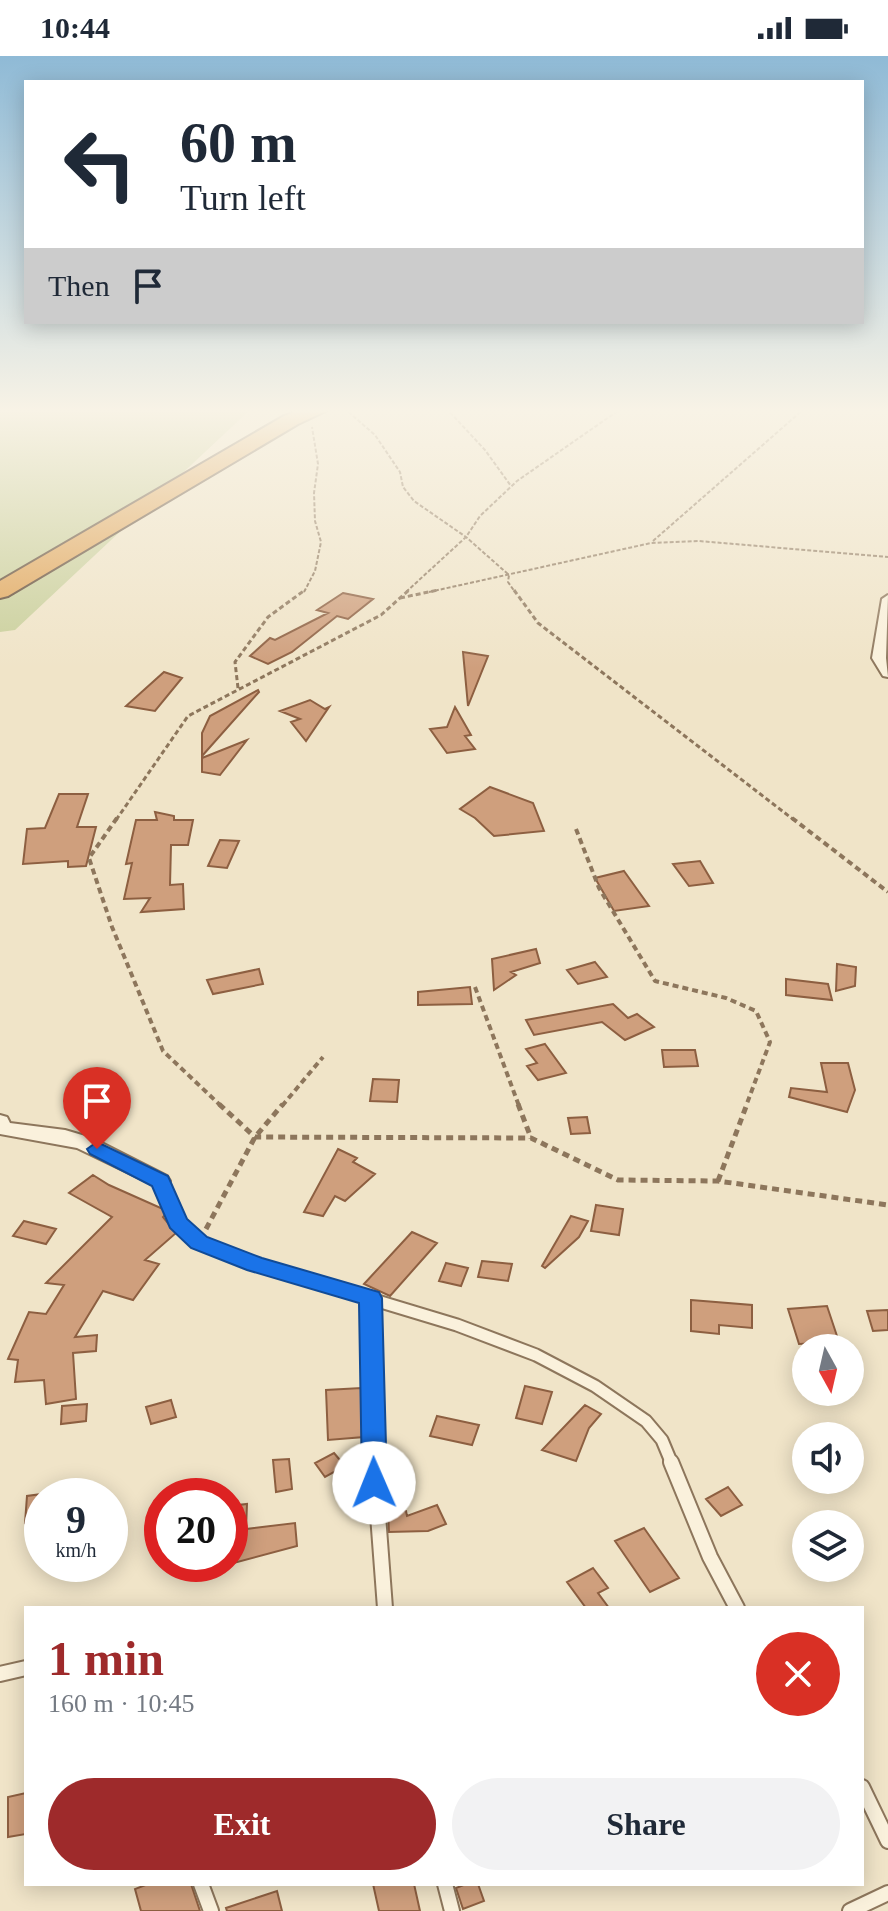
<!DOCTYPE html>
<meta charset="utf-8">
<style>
:root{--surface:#fff;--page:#f2f2f3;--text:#1f2937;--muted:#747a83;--accent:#9e2a2b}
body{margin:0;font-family:Georgia,serif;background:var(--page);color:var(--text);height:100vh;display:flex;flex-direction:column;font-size:30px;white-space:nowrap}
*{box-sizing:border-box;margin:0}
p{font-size:26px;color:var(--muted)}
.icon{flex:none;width:44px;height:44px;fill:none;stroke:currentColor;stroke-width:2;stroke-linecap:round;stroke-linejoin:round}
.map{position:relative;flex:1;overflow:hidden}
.panel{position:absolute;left:24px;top:1550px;width:840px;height:280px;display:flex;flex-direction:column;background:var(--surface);border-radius:0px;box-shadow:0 4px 20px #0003}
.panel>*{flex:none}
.guide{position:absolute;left:24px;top:24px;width:840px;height:244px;border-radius:0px;box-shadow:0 4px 20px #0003;background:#fff;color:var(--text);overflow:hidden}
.needle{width:52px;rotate:172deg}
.tools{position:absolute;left:792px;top:1278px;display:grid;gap:16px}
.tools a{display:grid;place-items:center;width:72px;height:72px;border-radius:50%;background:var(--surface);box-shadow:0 4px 20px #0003;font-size:40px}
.speed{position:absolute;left:24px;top:1422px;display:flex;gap:16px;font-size:40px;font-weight:700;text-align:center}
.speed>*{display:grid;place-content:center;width:104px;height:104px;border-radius:50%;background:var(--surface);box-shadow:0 4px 20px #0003;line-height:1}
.speed small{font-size:20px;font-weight:400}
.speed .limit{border:12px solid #d22;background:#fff;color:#111}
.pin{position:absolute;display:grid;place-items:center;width:68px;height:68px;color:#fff;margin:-82px -34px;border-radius:50% 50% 50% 0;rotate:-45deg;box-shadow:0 0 8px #0007}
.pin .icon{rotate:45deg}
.me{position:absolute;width:88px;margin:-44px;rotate:359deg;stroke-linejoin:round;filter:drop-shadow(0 0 6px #0008)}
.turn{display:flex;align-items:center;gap:28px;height:168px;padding:0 24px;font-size:36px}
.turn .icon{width:104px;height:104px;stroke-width:2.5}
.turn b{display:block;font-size:56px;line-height:68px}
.then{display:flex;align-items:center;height:76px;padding:0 24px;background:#0003;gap:16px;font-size:30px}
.round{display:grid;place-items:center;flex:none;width:84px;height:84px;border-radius:42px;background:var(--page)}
.summary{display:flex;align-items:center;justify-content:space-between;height:136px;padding:0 24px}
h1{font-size:48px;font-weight:600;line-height:60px;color:var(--accent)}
.primary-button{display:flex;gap:16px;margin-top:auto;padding:16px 24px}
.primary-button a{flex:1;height:92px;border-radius:48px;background:var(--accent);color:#fff;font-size:32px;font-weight:600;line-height:92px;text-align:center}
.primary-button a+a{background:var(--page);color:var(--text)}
.status{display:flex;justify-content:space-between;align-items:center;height:56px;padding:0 40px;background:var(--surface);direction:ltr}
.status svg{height:22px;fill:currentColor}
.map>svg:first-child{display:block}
.green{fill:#c9cf9b}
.building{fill:#cf9f7d;stroke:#8d5f41;stroke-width:2}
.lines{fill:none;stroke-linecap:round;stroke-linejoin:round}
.lane-far1-casing{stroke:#8d765c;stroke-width:15}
.lane-casing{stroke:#8d765c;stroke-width:18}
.street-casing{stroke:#8d765c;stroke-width:4}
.highway-casing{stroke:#5b4430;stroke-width:4}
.path-far3{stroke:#8d765c;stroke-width:2;stroke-dasharray:4 2;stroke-linecap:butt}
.path-far2{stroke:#8d765c;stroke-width:3;stroke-dasharray:5 3;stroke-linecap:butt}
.path-far1{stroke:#8d765c;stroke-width:4;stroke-dasharray:6 4;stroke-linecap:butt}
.path{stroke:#8d765c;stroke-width:5;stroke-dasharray:7 5;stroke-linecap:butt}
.lane-far1{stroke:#faf1dc;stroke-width:11}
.lane{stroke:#faf1dc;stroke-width:14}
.street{fill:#faf1dc;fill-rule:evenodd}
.highway{fill:#e0a458;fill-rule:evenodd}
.route{fill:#1a73e8;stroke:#114b97;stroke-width:2}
</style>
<div class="status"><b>10:44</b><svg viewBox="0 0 49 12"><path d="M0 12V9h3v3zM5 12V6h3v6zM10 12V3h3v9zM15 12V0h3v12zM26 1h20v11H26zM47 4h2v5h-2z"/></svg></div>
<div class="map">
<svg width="888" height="1855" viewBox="0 0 888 1855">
<rect width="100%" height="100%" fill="#f0e4c8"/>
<!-- green -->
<path class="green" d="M0 352H252L15 574 0 576Z"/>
<!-- building -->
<path class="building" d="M343 537 373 543 348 563 337 560 292 596 268 608 250 600 270 582 275 584 328 557 317 554Z
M463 596 488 600 468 650Z
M164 616 182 622 155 655 126 650Z
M258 634 259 636 202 700V677L210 660Z
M310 644 325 653 329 651 306 685 291 666 300 663 280 655Z
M455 651 471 679 465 680 475 693 447 697 430 673 447 671Z
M247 684 220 719 202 716V702Z
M490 731 533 747 544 775 494 780 475 762 460 753Z
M59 738H88L77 771H96L86 810 68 811V805L23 808 27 773 45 772Z
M155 756 174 760V764H193L188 789H171L170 829 183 828 184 853 141 856 150 842 124 843 132 807 126 808 136 764H157Z
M220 784 239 785 227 812 208 810Z
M700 805 713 827 689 830 673 808Z
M624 815 649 850 614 855 595 822Z
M536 893 540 907 511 916 516 919 494 934 492 903Z
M595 906 607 921 578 928 567 914Z
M837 908 856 911 855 930 836 935Z
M259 913 263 928 213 938 207 924Z
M786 923 828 928 832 944 786 939Z
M470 931 472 948 418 949V936Z
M613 948 628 962 637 958 654 971 625 984 602 966 534 979 526 964Z
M545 988 566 1017 538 1024 527 1010 537 1007 526 993Z
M662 994H695L698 1010 664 1011Z
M821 1007H848L855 1034 847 1056 789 1041 791 1032 827 1036Z
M373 1023 399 1024 397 1046 370 1045Z
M98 1038 113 1048 124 1057 109 1067 83 1050Z
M587 1061 590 1077 571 1078 568 1062Z
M338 1093 357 1102 353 1106 375 1118 345 1145 335 1140 323 1160 304 1156Z
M93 1119 109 1129 163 1153 165 1159 163 1161 176 1177 145 1204 159 1208 133 1244 103 1235 75 1281 97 1279 96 1295 73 1297 76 1343 46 1348 44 1324 15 1326 18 1304 8 1303 29 1256 46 1258 64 1229 46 1227 112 1161 69 1137Z
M596 1149 623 1153 619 1179 591 1175Z
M571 1160 588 1165 579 1181 545 1212 542 1210Z
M24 1165 56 1173 46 1188 13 1180Z
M412 1176 437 1187 390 1240 364 1228Z
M482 1205 512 1208 508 1225 478 1221Z
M446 1207 468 1212 461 1230 439 1225Z
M691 1244 752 1249V1272L719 1269V1278L691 1275Z
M827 1250 839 1286 799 1288 788 1253Z
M888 1254V1274L873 1275 867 1255Z
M525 1330 552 1336 542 1368 516 1362Z
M361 1332 364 1381 328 1384 326 1334Z
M171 1344 176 1361 151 1368 146 1351Z
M87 1348 86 1365 61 1368 62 1350Z
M585 1349 601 1358 589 1372 576 1405 542 1394Z
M437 1360 479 1369 472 1389 430 1380Z
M334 1397 345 1410 325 1421 315 1407Z
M289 1403 292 1433 276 1436 273 1404Z
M728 1431 742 1449 721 1460 706 1443Z
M42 1438V1465L25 1467 27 1440Z
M247 1448 246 1473 295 1467 297 1490 230 1508V1450Z
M437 1449 446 1468 428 1475 389 1476 388 1457 406 1455 407 1460Z
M644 1472 679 1522 650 1536 615 1485Z
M593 1512 608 1532 598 1537 609 1552H586L567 1526Z
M26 1737V1778L8 1781V1741Z
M148 1828H191L200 1855H141L135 1833Z
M373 1828H414L420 1855H379Z
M466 1828H478L484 1845 463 1853 456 1832Z
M277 1835 282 1855H227L226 1852Z"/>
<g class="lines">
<!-- lane-far1 casing -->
<g class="lane-far1-casing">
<path id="lane-far1" d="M160 1125 178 1167 199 1187 255 1208 457 1269 536 1299 595 1330 646 1365 662 1384 672 1408
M371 1242 374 1408"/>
</g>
<!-- lane casing -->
<g class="lane-casing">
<path id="lane" d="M374 1406 385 1552
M671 1406 710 1501 737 1552
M0 1618 26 1612
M862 1731 888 1785
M201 1828 211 1855
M445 1828 452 1855
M850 1855 888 1837"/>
</g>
<!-- street casing -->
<g class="street-casing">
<path id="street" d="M888 539 886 602 888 621 883 620 872 602 882 543Z
M0 1059 7 1061 10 1067 65 1074 92 1082 167 1120 170 1125 167 1130 160 1132 77 1092 0 1078Z"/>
</g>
<!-- highway casing -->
<g class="highway-casing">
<path id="highway" d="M304 352H332L298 368 8 540 0 542V525L284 360Z"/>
</g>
<!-- path-far3 -->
<path class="path-far3" d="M344 352 375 379 400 416 403 431 414 445 466 481 509 519 508 526 515 536
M446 352 485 394 511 430
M653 485 805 352
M304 536 315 515 321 486 315 465 314 437 318 408 312 371
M406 536 466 481 480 460 517 425 622 352
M429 536 651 487 699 485 888 501"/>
<!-- path-far2 -->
<path class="path-far2" d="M514 534 538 567 794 764
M400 542 438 534
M238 632 235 606 268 561 305 534
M116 764 188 660 381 559 409 534"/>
<!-- path-far1 -->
<path class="path-far1" d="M117 762 89 802 112 871 163 995 221 1050
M792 762 888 836
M576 773 599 832 655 925 726 942 756 955 770 986 746 1050
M475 931 519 1050
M282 1050 323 1001"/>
<!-- path -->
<path class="path" d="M219 1048 255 1081 531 1082 618 1124 718 1125 888 1149
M518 1048 531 1082
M718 1125 747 1048
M206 1173 255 1081 283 1048"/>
<!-- lane-far1 -->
<use href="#lane-far1" class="lane-far1"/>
<!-- lane -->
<use href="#lane" class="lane"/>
<!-- street -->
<use href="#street" class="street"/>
<!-- highway -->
<use href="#highway" class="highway"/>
</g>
<!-- sky -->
<linearGradient id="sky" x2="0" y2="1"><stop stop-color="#8fbad6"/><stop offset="0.58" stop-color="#f8f3e6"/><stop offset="1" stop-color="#f8f3e6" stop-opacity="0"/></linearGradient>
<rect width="888" height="612" fill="url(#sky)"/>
<!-- route -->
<path class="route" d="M97 1086 168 1120 187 1163 207 1181 262 1202 379 1236 382 1242 387 1427 383 1435 374 1438 365 1435 362 1427 359 1247 247 1214 191 1192 170 1172 152 1130 90 1098 87 1093Z"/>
</svg>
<div class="tools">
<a><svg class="needle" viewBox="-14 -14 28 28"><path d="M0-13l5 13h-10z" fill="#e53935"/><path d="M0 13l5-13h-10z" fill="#747a83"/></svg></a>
<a><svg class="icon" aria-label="sound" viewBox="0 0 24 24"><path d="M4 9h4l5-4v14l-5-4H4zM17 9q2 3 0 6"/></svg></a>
<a><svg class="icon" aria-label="layers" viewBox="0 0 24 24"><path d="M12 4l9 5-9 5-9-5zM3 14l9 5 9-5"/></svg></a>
</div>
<div class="speed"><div>9<small>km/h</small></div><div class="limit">20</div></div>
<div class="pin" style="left:97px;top:1093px;background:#d93025"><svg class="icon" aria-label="arrive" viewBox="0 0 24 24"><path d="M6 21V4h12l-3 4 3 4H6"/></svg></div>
<svg class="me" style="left:374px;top:1427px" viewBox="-20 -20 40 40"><circle r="19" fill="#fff"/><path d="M0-13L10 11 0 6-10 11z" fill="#1a73e8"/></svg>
<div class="guide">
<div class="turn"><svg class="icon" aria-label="left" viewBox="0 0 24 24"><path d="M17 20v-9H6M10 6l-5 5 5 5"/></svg><div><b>60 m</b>Turn left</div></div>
<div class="then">Then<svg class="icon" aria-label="arrive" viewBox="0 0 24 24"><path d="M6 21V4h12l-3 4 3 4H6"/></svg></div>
</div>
<section class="panel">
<div class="summary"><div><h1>1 min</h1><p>160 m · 10:45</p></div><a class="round" style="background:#d93025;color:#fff"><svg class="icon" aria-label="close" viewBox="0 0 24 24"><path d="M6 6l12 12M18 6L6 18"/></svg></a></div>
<div class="primary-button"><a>Exit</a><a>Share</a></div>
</section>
</div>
